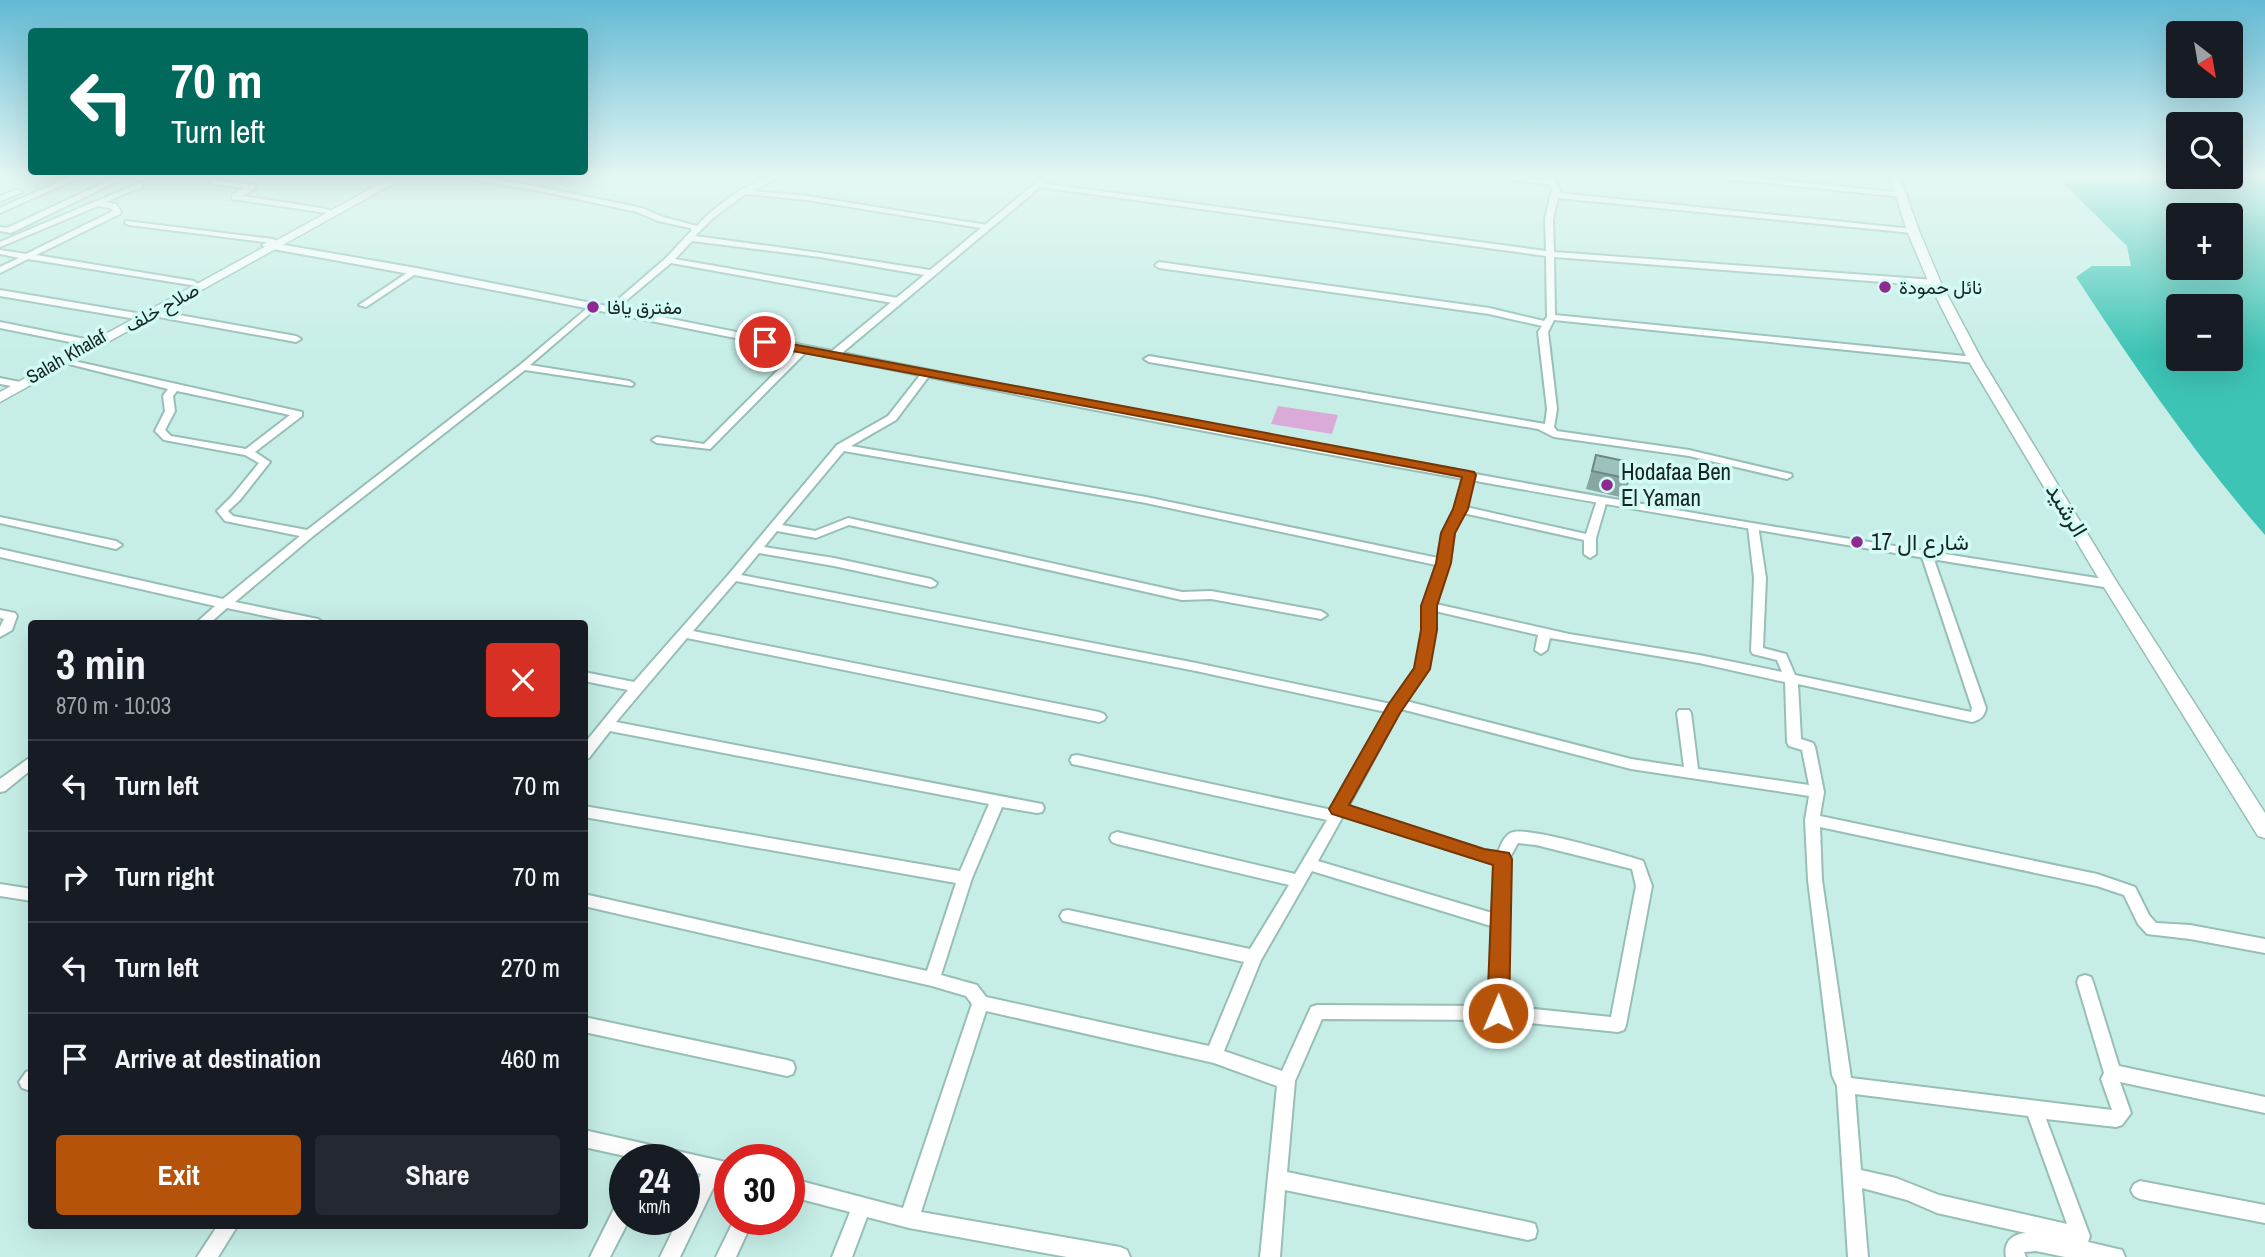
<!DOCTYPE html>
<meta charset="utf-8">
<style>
:root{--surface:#171b24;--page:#242831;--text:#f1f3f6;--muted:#9ea1a6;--line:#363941;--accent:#b45309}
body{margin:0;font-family:"Archivo Narrow",Vazirmatn,sans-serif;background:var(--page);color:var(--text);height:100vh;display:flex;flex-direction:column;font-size:26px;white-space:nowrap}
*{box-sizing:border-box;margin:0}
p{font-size:23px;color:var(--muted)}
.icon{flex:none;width:38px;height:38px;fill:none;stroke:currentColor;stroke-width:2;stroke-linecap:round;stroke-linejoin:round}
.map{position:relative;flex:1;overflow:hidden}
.drawer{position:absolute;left:28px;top:620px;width:560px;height:609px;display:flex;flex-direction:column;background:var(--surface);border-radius:7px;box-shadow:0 7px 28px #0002}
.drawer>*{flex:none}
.top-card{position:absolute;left:28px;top:28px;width:560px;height:147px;border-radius:7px;box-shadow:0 7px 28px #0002;background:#00695c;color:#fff;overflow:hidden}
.needle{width:46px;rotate:149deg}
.fabs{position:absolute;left:2166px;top:21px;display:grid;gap:14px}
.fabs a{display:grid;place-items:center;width:77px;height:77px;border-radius:7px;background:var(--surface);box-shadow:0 7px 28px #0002;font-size:35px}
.speed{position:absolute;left:609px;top:1144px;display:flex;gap:14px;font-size:35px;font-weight:700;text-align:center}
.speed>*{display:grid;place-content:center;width:91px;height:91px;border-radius:50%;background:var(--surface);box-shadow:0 7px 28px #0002;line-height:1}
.speed small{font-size:18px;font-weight:400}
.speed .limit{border:10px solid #d22;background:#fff;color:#111}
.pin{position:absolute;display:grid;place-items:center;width:60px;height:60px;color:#fff;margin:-30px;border:4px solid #fff;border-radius:50%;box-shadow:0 2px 7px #0007}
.me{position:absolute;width:77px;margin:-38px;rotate:1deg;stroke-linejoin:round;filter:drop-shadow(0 0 5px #0008)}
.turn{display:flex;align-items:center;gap:24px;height:147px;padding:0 28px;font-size:32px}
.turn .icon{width:91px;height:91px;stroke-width:2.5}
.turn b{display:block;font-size:49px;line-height:60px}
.round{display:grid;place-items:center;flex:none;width:74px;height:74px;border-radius:7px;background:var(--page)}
.headline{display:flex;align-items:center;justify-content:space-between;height:119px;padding:0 28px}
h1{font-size:42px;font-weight:700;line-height:52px}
.button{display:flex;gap:14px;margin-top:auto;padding:14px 28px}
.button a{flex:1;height:80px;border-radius:7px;background:var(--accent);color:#fff;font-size:28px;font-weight:700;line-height:80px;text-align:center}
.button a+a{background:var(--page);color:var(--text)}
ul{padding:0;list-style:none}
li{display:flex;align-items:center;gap:21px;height:91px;padding:0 28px;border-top:2px solid var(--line)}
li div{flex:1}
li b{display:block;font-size:26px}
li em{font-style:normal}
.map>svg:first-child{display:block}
.green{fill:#daabd9}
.water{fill:#3dc4b5;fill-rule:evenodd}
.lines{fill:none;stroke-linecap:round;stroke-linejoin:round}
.minor-casing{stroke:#97beb7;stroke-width:4}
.tertiary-casing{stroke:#97beb7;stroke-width:4}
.secondary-casing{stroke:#97beb7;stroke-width:3}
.minor{fill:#fff;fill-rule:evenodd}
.tertiary{fill:#fff;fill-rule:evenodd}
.secondary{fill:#fff;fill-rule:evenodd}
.wall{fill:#86a7a2}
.building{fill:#9cc2bc;stroke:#6d8884;stroke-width:2}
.route{fill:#b45309;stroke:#753606;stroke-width:2}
.poi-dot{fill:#8d2991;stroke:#d3fbf5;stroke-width:2.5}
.labels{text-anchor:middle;stroke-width:7;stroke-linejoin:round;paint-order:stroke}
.far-poi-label{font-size:19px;fill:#162623;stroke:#d3fbf5;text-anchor:start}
.far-street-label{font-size:19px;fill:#162623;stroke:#d3fbf5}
.poi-label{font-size:23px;fill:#162623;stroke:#d3fbf5;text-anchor:start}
.street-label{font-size:23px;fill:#162623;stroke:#d3fbf5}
</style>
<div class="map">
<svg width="2265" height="1257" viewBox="0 0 2265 1257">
<rect width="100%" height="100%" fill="#c6eee7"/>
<!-- green -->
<path class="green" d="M1278 406 1338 415 1332 434 1271 424Z"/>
<!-- water -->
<path class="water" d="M2057 177H2265V535C2195 455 2134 366 2076 277L2092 266H2131L2127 246ZM2179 215H2231V268H2179ZM2179 306H2231V359H2179Z"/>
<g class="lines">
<!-- minor casing -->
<g class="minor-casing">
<path id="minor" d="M116 177H126L11 233 0 231V227L7 228Z
M459 177H479L545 188 642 208 663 217 697 226C714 207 752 177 779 177L753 191 807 196 987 225 991 227 987 229 807 200 746 194 713 218 695 236 820 253 930 270 934 273 930 276 820 257 692 241 675 259 898 298 902 301 898 304 671 263 610 314 606 311 607 309 666 258 692 230 690 228 658 221 637 212 545 192Z
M1494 177 1547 180 1545 177H1553L1560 189 1559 193 1913 229 1917 231 1913 233 1558 198 1553 219 1554 252 1935 280 1939 283 1935 286 1554 257 1555 315 1975 357 1980 360 1975 363 1554 320 1548 332 1557 409 1554 427 1557 431 1689 450 1791 474 1792 476 1787 479 1689 456 1554 437 1538 429 1149 362 1144 359 1149 356 1545 424 1547 409 1538 332 1542 326 1489 314 1159 268 1155 265 1159 262 1489 308 1544 321 1547 317 1546 256 1040 187 1036 185 1040 183 1546 251 1545 219 1552 189 1550 185Z
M1722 177H1750L1903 193 1907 195 1903 197 1726 179Z
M67 178 74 180 0 213V208Z
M210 180 255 185V189L242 196 327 209 331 211 327 213 232 199V195L244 188 213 184 209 182Z
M139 183H142V187L105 202 116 204 121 212 120 214 36 255 194 281 198 284 197 286 28 259 0 273V267L19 258 0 254V250L26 254 113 211 110 208 98 206 0 247V242Z
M16 190 23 192 0 201V196Z
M126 221 273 239 277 241 273 243 129 225 125 223Z
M413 269 420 271 366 307 359 305Z
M0 290 136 313 140 316 136 319 0 296Z
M591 305 594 306V310L530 365 629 381 634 384 632 386 525 370 312 537 235 602 318 619 324 623H299L227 608 210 623H196L215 606 0 557V549L223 599 300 536 225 521 217 511 232 496 259 463 245 455 164 440 155 431 165 411 163 396 168 389 65 363V359L302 412V416L255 452 270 462 240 500 228 511 233 516 307 530 520 365ZM177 391 290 415 246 449 171 436 165 430 175 411 173 396Z
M151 310 296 336 301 339 296 342 148 315V311Z
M0 322 90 340 95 343 90 346 0 328Z
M804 346 807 347V351L710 449 657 443 652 440 657 437 704 444 801 347Z
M924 373 929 376 896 420 851 446 1146 497 1438 558 1442 533 1455 509 1465 473H1473L1474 475 1466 507 1586 534 1597 500 1598 498H1606L1607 500 1596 538V554L1590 558 1584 554V540L1463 513 1454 533 1449 563 1436 604 1569 634 1699 655 1782 672 1777 660 1753 654 1751 651 1754 578 1748 527 1754 524 1758 525 1766 578 1763 648 1786 654 1795 675 1971 712 1972 708 1921 554 1923 551H1931L1986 708C1984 717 1981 719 1972 722L1798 684 1801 739 1813 743 1815 747 1824 792 1820 816 2097 874 2135 887 2149 915 2156 923 2190 925 2265 939V953L2190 939 2147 934 2138 924 2124 895 2097 886 1820 827 1822 880 1851 1078 2112 1110 2101 1079 2104 1073 2077 982 2079 977 2085 975 2091 977 2093 982 2119 1066 2265 1097V1113L2120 1082 2131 1113 2122 1125 2116 1127 2046 1119 2090 1236 2088 1242 2122 1250 2125 1257H2065L2036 1251 2024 1252 2026 1257H2006C2003 1242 2012 1234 2026 1233L1937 1213 1907 1200 1862 1188 1868 1257H1848L1837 1086 1832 1075 1808 880 1805 820 1809 796 1631 769 1401 709 1348 807 1484 850 1498 852C1501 845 1505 833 1514 832 1532 828 1622 854 1643 861L1652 886 1626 1025 1624 1030 1618 1032 1498 1020 1322 1019 1295 1081 1287 1172 1528 1222 1535 1224 1537 1231 1535 1238 1528 1240 1285 1190 1280 1257H1260L1277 1086 1214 1063 986 1011 921 1212 1120 1247 1127 1250 1130 1257H1067L909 1228 867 1217 852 1257H832L850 1212 789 1196V1178L903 1208 972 1004 966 996 932 986 584 906V894L927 971 956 883 584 817V806L960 871 989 804 610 731 589 758 584 759V744L628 690 584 681V672L634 682 729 574 837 445 888 416 921 374ZM844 451 1146 503 1436 565 1423 606V630L1416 668 1391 704 1196 663 741 575 759 553 834 566 931 587 935 586 937 583 931 579 834 558 764 547 777 531 816 538 849 525 1182 600 1211 599 1321 619 1327 615 1321 611 1211 591 1182 592 848 518 815 531 782 525ZM736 581 1196 671 1386 712 1342 788 1332 810 1077 755 1072 756 1070 760 1072 764 1077 765 1327 820 1295 874 1117 832 1112 834 1110 838 1112 842 1117 844 1289 885 1250 949 1068 910 1063 911 1060 916 1063 921 1068 922 1244 962 1209 1046 986 997 977 985 941 975 972 878 1002 807 1037 813 1042 812 1044 808 1042 804 616 722 687 638 1099 722 1104 720 1106 717 1104 714 1099 712 693 631ZM1435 611 1538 635 1535 650 1541 654 1547 650 1550 638 1699 663 1785 682 1787 742 1789 746 1802 750 1809 785 1698 769 1691 713 1689 710H1679L1677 713 1684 767 1631 759 1406 701 1428 669 1435 630ZM1343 816 1494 864 1492 913 1318 861ZM1518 843 1536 845 1632 869 1636 886 1611 1017 1506 1006 1509 859ZM1312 871 1491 926 1490 1006 1317 1005 1311 1007 1282 1071 1224 1051 1261 960ZM1855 1094 2028 1116 2067 1224 1939 1195 1896 1178 1861 1170Z
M0 378 20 382 22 384 17 387 0 384Z
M0 517 116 541 122 545 116 549 0 523Z
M0 610 15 613 17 616 12 630 0 637V627L4 619 0 618Z
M32 756V769L5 791 0 792V779Z
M0 884 32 889V901L0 896Z
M584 1017 787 1060 793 1062 795 1068 793 1074 787 1076 584 1032Z
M32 1070V1089L28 1090 22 1088 19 1082 26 1072Z
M584 1130 730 1163V1181L718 1178 680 1257H660L678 1220H684V1207L701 1174 684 1170V1160H643L584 1147Z
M2140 1181 2265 1205V1223L2140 1199 2134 1196 2131 1190 2134 1184Z
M625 1199V1220H629L610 1257H590L618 1201Z
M734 1220H753L736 1257H716Z
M218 1225H238L218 1257H197Z"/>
</g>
<!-- tertiary casing -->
<g class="tertiary-casing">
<path id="tertiary" d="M1043 177H1052L842 353C1145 413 1448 471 1752 523 1871 543 1991 561 2110 580L2117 584 2110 588C1766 533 1422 474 1080 407 809 354 539 296 267 248L262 245 267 242 416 268 832 351Z"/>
</g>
<!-- secondary casing -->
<g class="secondary-casing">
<path id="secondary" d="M392 177H405L0 402V392Z
M1890 177H1900L1919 231 1941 283 1982 360 2118 584 2265 813V838L2258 836 2102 584 1968 360 1929 283 1907 231Z"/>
</g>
<!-- minor -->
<use href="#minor" class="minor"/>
<!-- tertiary -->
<use href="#tertiary" class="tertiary"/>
<!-- secondary -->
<use href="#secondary" class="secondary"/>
</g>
<!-- wall -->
<path class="wall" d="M1596 455 1630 479 1624 498 1586 489Z"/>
<!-- building -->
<path class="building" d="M1596 455 1634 463 1630 479 1592 471Z"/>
<!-- sky -->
<linearGradient id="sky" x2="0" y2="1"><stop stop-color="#63bad4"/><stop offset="0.5" stop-color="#e5f7f4"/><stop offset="1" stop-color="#e5f7f4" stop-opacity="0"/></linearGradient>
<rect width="2265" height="353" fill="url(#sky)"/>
<!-- route -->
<path class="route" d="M765 339 1474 472 1476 475 1468 509 1455 533 1451 563 1437 606V630L1430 669 1400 713 1349 805 1484 849 1509 853 1512 859 1509 1013 1506 1020 1498 1023 1490 1020 1487 1013 1493 865 1332 814 1329 809 1388 705 1414 668 1421 630V606L1436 563 1441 533 1453 509 1462 477 761 345 759 342Z"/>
<!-- markers -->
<g class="poi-dot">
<circle cx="1885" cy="287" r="7"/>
<circle cx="593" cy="307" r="7"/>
<circle cx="1607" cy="485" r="7"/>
<circle cx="1857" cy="542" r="7"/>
</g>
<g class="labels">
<!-- far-poi labels -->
<g class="far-poi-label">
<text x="1899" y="294">نائل حمودة</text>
<text x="607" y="314">مفترق يافا</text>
</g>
<!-- far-street labels -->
<g class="far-street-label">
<text transform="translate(162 307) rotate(-29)" y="7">صلاح خلف</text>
<text transform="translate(66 356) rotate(-30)" y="7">Salah Khalaf</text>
</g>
<!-- poi labels -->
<g class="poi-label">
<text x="1621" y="480">Hodafaa Ben<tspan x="1621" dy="26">El Yaman</tspan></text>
<text x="1871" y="550">شارع ال 17</text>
</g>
<!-- street labels -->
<g class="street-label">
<text transform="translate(2067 510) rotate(59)" y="8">الرشيد</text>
</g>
</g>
</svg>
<div class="fabs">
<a><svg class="needle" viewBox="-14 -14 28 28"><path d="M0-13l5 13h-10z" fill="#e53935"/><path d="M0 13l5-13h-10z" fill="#9ea1a6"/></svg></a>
<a><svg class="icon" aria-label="search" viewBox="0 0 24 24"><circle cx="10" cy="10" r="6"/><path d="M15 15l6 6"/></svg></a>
<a>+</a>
<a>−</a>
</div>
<div class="speed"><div>24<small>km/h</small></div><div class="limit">30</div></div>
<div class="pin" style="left:765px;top:342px;background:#d93025"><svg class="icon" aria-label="arrive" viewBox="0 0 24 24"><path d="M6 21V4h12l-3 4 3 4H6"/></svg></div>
<svg class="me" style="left:1498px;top:1013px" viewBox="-20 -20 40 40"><circle r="17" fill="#b45309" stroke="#fff" stroke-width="3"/><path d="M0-11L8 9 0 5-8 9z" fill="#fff"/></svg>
<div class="top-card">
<div class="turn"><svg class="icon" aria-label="left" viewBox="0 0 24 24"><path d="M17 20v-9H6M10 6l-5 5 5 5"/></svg><div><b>70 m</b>Turn left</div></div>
</div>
<section class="drawer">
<div class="headline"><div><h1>3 min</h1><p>870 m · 10:03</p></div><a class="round" style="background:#d93025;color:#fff"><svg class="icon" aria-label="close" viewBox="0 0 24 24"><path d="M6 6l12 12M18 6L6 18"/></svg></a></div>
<ul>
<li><svg class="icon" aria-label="left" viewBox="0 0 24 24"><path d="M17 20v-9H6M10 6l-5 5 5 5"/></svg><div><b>Turn left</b></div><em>70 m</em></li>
<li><svg class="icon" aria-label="right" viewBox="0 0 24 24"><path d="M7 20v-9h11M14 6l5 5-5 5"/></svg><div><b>Turn right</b></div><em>70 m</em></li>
<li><svg class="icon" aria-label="left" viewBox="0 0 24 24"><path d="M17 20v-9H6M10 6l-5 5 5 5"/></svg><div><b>Turn left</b></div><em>270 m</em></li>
<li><svg class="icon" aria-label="arrive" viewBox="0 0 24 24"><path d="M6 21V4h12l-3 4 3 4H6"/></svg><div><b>Arrive at destination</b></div><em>460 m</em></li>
</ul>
<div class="button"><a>Exit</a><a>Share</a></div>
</section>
</div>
